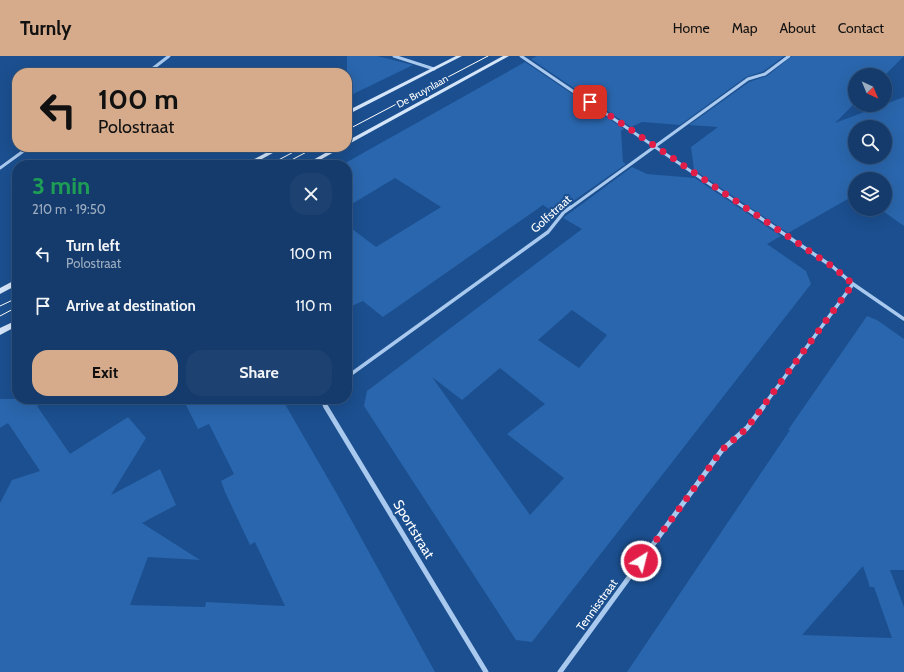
<!DOCTYPE html>
<meta charset="utf-8">
<style>
:root{--surface:#143b6b;--page:#1d4271;--text:#f1f3f6;--muted:#9dadc1;--line:#33557e;--accent:#d6ab8b}
body{margin:0;font-family:Cabin,sans-serif;background:var(--page);color:var(--text);height:100vh;display:flex;flex-direction:column;font-size:15px;white-space:nowrap}
*{box-sizing:border-box;margin:0}
p{font-size:13px;color:var(--muted)}
.icon{flex:none;width:22px;height:22px;fill:none;stroke:currentColor;stroke-width:2;stroke-linecap:round;stroke-linejoin:round}
.map{position:relative;flex:1;overflow:hidden}
.sheet{position:absolute;left:12px;top:104px;width:340px;height:244px;display:flex;flex-direction:column;background:var(--surface);border-radius:16px;box-shadow:0 4px 16px #0002,0 0 0 1px var(--line)}
.sheet>*{flex:none}
.banner{position:absolute;left:12px;top:12px;width:340px;height:84px;border-radius:16px;box-shadow:0 4px 16px #0002,0 0 0 1px var(--line);background:#d6ab8b;color:#111;overflow:hidden}
.needle{width:26px;rotate:136deg}
.fabs{position:absolute;left:848px;top:12px;display:grid;gap:8px}
.fabs a{display:grid;place-items:center;width:44px;height:44px;border-radius:50%;background:var(--surface);box-shadow:0 4px 16px #0002,0 0 0 1px var(--line);font-size:20px}
.pin{position:absolute;display:grid;place-items:center;width:34px;height:34px;color:#fff;margin:-17px;border-radius:8px;box-shadow:0 2px 6px #0006}
.me{position:absolute;width:44px;margin:-22px;rotate:36deg;stroke-linejoin:round;filter:drop-shadow(0 0 3px #0008)}
.turn{display:flex;align-items:center;gap:14px;height:84px;padding:0 20px;font-size:18px}
.turn .icon{width:52px;height:52px;stroke-width:2.5}
.turn b{display:block;font-size:28px;line-height:34px}
.round{display:grid;place-items:center;flex:none;width:42px;height:42px;border-radius:16px;background:var(--page)}
.overview{display:flex;align-items:center;justify-content:space-between;height:68px;padding:0 20px}
h1{font-size:24px;font-weight:700;line-height:30px;color:#1e9e55}
.cta{display:flex;gap:8px;margin-top:auto;padding:8px 20px}
.cta a{flex:1;height:46px;border-radius:16px;background:var(--accent);color:#111;font-size:16px;font-weight:700;line-height:46px;text-align:center}
.cta a+a{background:var(--page);color:var(--text)}
ul{padding:0;list-style:none}
li{display:flex;align-items:center;gap:12px;height:52px;padding:0 20px}
li div{flex:1}
li b{display:block;font-size:15px}
li em{font-style:normal}
header{display:flex;align-items:center;gap:24px;box-sizing:border-box;height:56px;padding:0 20px;background:var(--accent);color:#111}
header strong{font-size:19px}
nav{display:flex;gap:22px;margin-inline-start:auto;font-size:14px}
.map>svg:first-child{display:block}
.building{fill:#2a66ad;fill-rule:evenodd}
.lines{fill:none;stroke-linecap:round;stroke-linejoin:round}
.path{stroke:#a9c9ee;stroke-width:1.5;stroke-dasharray:1.5 2;stroke-linecap:butt}
.street-far2{stroke:#a9c9ee;stroke-width:3}
.street-far1{stroke:#a9c9ee;stroke-width:3.5}
.street{stroke:#a9c9ee;stroke-width:5}
.secondary{fill:#d6e6fa;fill-rule:evenodd}
.tram{stroke:#fff;stroke-width:1}
.route{stroke:#e11d48;stroke-width:7;stroke-dasharray:0 12.6}
.labels{text-anchor:middle;stroke-width:4;stroke-linejoin:round;paint-order:stroke}
.far-street-label{font-size:10px;fill:#fff;stroke:#1b4f8f}
.street-label{font-size:12px;fill:#fff;stroke:#1b4f8f}
.near-street-label{font-size:14px;fill:#fff;stroke:#1b4f8f}
</style>
<header>
<strong>Turnly</strong>
<nav><a>Home</a><a>Map</a><a>About</a><a>Contact</a></nav>
</header>
<div class="map">
<svg width="904" height="616" viewBox="0 0 904 616">
<rect width="100%" height="100%" fill="#1b4f8f"/>
<!-- building -->
<path class="building" d="M347 0H377L413 9 347 41Z
M537 0H784L764 15 746 21 680 69 642 66 631 71 531 3Z
M792 0H904L885 19H855V47L835 67 904 41V170L880 153H885V123H855V139L788 177 694 114 691 91 718 71 689 69 749 26 767 20ZM855 71H885V101H855Z
M525 6 624 73 621 75 623 106 626 108 562 153 558 159 543 149 383 261 363 245 347 252V169L376 191 441 151 395 122 347 151V106Z
M632 111 647 118 695 122 781 180 767 188 806 215 811 228 532 586 516 584 364 350 367 335 582 173 563 162ZM572 254 607 279 579 312 538 284ZM500 312 545 348 507 378 564 422 530 459 432 321 462 344Z
M867 260 877 264 904 283V514H890L904 551V616H627L790 374H788ZM863 510 870 531H874L892 582 802 579Z
M0 343H48L37 350 70 398 128 361 146 382 111 439 160 413 176 449 142 467 200 504 148 501 130 549 205 551 206 546 285 550 255 486 250 489 225 436 221 425 234 418 209 368 198 373 183 343H282L337 438 435 616H0V447L12 424 40 415 8 367 0 372Z"/>
<g class="lines">
<!-- path -->
<path class="path" d="M223 109 229 106"/>
<!-- street-far2 -->
<path class="street-far2" d="M394 0 434 13
M521 0 745 152
M147 17 169 0
M0 112 29 91
M570 152 748 23 765 18 789 0"/>
<!-- street-far1 -->
<path class="street-far1" d="M744 151 833 211 853 228 904 263
M347 321 548 176 564 156 571 151
M321 343 326 352
M762 352 853 228"/>
<!-- street -->
<path class="street" d="M326 351 486 616
M560 616 722 394 747 372 763 351"/>
<!-- secondary -->
<path class="secondary" d="M456 0H462L347 59V55Z
M503 0H509L347 89V85Z
M277 91H284L251 109H243Z
M336 91H343L311 109H304Z
M17 223V229L0 238V232Z
M17 264V270L0 279V272Z"/>
<!-- tram -->
<path class="tram" d="M347 74 488 0
M269 109 303 91
M282 109 316 91
M0 250 17 242
M0 260 17 251"/>
</g>
<g class="lines">
<!-- route -->
<path class="route" d="M590 46 833 211 853 228 747 372 722 394 641 505"/>
</g>
<g class="labels">
<!-- far-street labels -->
<g class="far-street-label">
<text transform="translate(422 35) rotate(-29)" y="4">De Bruynlaan</text>
</g>
<!-- street labels -->
<g class="street-label">
<text transform="translate(551 158) rotate(-42)" y="4">Golfstraat</text>
<text transform="translate(597 549) rotate(-54)" y="4">Tennisstraat</text>
</g>
<!-- near-street labels -->
<g class="near-street-label">
<text transform="translate(414 473) rotate(59)" y="5">Sportstraat</text>
</g>
</g>
</svg>
<div class="fabs">
<a><svg class="needle" viewBox="-14 -14 28 28"><path d="M0-13l5 13h-10z" fill="#e53935"/><path d="M0 13l5-13h-10z" fill="#9dadc1"/></svg></a>
<a><svg class="icon" aria-label="search" viewBox="0 0 24 24"><circle cx="10" cy="10" r="6"/><path d="M15 15l6 6"/></svg></a>
<a><svg class="icon" aria-label="layers" viewBox="0 0 24 24"><path d="M12 4l9 5-9 5-9-5zM3 14l9 5 9-5"/></svg></a>
</div>
<div class="pin" style="left:590px;top:46px;background:#d93025"><svg class="icon" aria-label="arrive" viewBox="0 0 24 24"><path d="M6 21V4h12l-3 4 3 4H6"/></svg></div>
<svg class="me" style="left:641px;top:505px" viewBox="-20 -20 40 40"><circle r="17" fill="#e11d48" stroke="#fff" stroke-width="3"/><path d="M0-11L8 9 0 5-8 9z" fill="#fff"/></svg>
<div class="banner">
<div class="turn"><svg class="icon" aria-label="left" viewBox="0 0 24 24"><path d="M17 20v-9H6M10 6l-5 5 5 5"/></svg><div><b>100 m</b>Polostraat</div></div>
</div>
<section class="sheet">
<div class="overview"><div><h1>3 min</h1><p>210 m · 19:50</p></div><a class="round"><svg class="icon" aria-label="close" viewBox="0 0 24 24"><path d="M6 6l12 12M18 6L6 18"/></svg></a></div>
<ul>
<li><svg class="icon" aria-label="left" viewBox="0 0 24 24"><path d="M17 20v-9H6M10 6l-5 5 5 5"/></svg><div><b>Turn left</b><p>Polostraat</p></div><em>100 m</em></li>
<li><svg class="icon" aria-label="arrive" viewBox="0 0 24 24"><path d="M6 21V4h12l-3 4 3 4H6"/></svg><div><b>Arrive at destination</b></div><em>110 m</em></li>
</ul>
<div class="cta"><a>Exit</a><a>Share</a></div>
</section>
</div>
